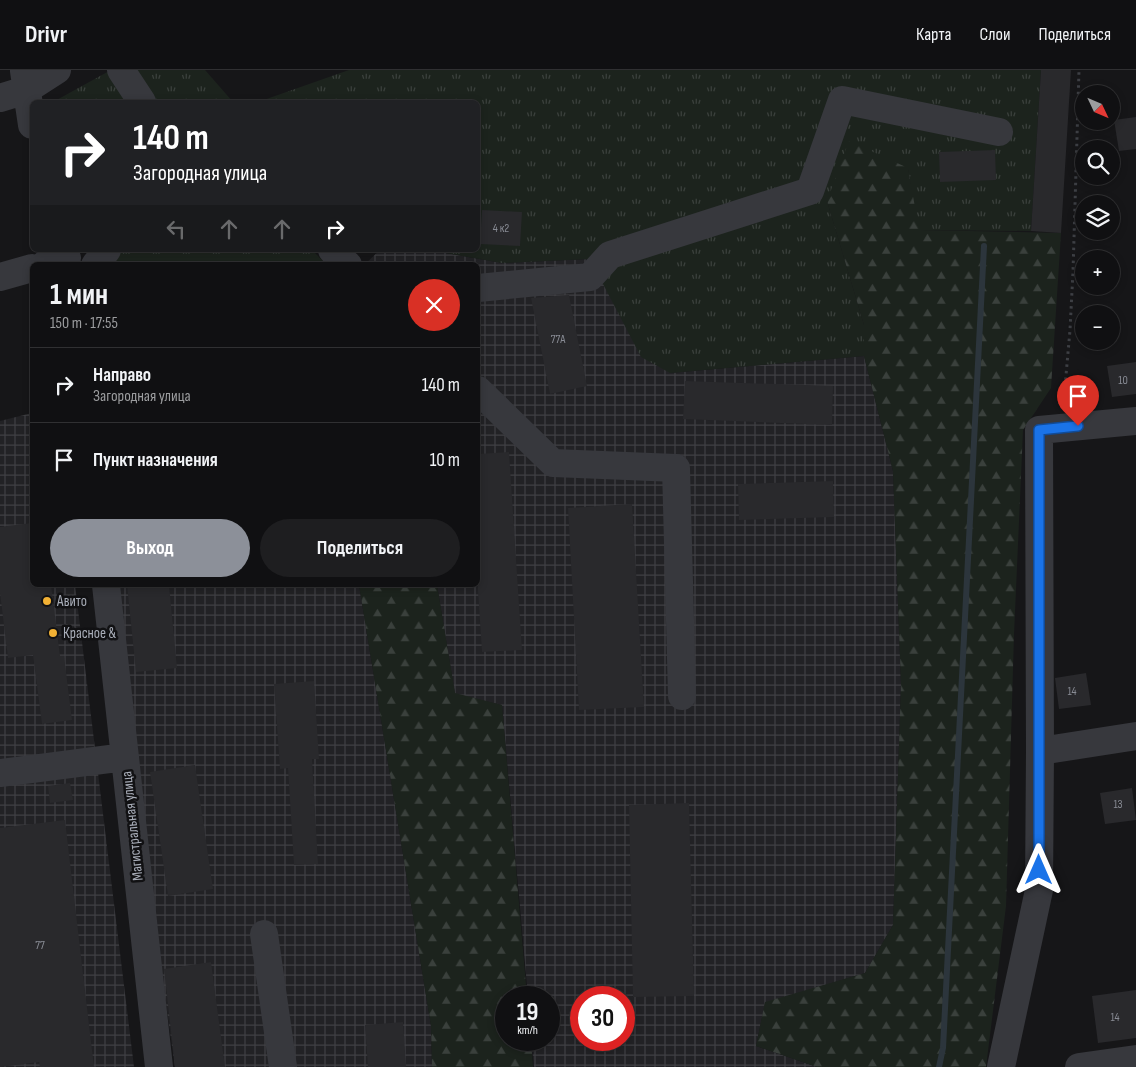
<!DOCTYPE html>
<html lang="ru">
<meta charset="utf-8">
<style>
:root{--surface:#101012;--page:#1e1e20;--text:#f1f3f6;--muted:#9c9d9f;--line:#303032;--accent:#8c9099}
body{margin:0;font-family:"Sofia Sans Condensed",sans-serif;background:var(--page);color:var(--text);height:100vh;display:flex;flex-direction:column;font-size:19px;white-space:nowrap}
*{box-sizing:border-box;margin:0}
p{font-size:16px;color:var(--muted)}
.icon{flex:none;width:28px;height:28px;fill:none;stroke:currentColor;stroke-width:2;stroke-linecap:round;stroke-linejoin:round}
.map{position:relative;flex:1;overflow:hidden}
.panel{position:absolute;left:30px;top:192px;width:450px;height:325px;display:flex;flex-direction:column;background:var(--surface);border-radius:8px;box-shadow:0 2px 8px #0003,0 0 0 1px var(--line)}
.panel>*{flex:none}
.banner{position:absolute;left:30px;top:30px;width:450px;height:152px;border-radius:8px;box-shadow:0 2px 8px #0003,0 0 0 1px var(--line);background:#202124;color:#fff;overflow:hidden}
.needle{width:32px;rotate:134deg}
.tools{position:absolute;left:1075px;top:15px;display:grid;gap:10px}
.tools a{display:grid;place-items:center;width:45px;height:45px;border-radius:50%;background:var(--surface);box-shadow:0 2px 8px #0003,0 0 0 1px var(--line);font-size:25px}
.speed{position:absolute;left:495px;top:916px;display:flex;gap:10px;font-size:25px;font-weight:700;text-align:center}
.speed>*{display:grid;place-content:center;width:65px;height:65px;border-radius:50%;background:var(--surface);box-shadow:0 2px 8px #0003,0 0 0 1px var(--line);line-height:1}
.speed small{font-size:12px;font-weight:400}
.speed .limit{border:8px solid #d22;background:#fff;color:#111}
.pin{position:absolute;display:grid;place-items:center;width:42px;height:42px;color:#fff;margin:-51px -21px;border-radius:50% 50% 50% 0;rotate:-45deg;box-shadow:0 0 5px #0007}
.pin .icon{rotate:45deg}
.me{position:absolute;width:55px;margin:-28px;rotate:0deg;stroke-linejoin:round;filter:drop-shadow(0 0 4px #0008)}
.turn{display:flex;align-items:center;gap:18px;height:105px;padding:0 20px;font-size:22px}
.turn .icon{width:65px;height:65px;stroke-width:2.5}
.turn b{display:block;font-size:35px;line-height:42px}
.lanes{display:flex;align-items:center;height:48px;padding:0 20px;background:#0003;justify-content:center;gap:25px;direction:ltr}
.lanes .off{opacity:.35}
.round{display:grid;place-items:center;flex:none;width:52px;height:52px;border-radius:26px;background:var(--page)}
.overview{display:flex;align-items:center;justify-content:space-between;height:85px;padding:0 20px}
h1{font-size:30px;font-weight:700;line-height:38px}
.button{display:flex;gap:10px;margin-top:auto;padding:10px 20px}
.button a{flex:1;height:58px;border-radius:30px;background:var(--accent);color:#fff;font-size:20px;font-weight:700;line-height:58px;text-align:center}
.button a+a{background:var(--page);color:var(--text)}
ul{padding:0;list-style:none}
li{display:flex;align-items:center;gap:15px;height:75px;padding:0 20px;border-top:1px solid var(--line)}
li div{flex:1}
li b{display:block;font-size:19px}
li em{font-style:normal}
header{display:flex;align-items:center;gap:30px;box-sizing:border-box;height:70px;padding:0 25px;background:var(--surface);border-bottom:1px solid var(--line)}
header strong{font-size:24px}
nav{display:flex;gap:28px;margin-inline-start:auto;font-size:18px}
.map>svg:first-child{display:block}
.industrial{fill:url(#industrial-grid);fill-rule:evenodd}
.grass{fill:url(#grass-tufts)}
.forest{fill:url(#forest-firs)}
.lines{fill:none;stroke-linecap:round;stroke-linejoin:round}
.stream{stroke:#2c353c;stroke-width:6}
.building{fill:#29292c}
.path{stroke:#3d3f44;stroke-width:3;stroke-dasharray:2.5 4;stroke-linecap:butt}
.minor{stroke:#37383d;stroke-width:28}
.route-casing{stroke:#114b97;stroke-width:12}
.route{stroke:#1a73e8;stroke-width:9}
.poi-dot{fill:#f2b134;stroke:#111113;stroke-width:2}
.labels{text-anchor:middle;stroke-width:5;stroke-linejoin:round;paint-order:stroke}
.number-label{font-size:12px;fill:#888b94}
.poi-label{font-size:15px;fill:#a8adb8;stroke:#111113;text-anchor:start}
.street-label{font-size:15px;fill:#a8adb8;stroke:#111113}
</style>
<header>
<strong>Drivr</strong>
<nav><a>Карта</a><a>Слои</a><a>Поделиться</a></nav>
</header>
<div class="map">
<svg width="1136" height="997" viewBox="0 0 1136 997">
<defs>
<pattern id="industrial-grid" width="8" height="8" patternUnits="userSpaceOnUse" patternTransform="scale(1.25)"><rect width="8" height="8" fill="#222225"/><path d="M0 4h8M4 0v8" fill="none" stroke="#3f3f43"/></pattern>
<pattern id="grass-tufts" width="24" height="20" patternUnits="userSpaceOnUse" patternTransform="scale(1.25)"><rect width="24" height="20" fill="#1c231d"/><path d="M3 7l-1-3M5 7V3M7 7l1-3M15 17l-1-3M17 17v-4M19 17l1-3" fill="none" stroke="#3a403c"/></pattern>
<pattern id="forest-firs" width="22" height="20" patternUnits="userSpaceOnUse" patternTransform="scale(1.25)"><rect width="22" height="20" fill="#1c231d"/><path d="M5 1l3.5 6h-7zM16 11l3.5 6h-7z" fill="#3a403c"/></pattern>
</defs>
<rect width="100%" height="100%" fill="#161618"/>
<!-- industrial -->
<path class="industrial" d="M380 180H429L502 193 590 189 670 303 864 286 893 401 901 614 893 855 865 903 765 933 756 976 817 997H534L531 970H549V928L528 927 502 635 455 624 437 515H478V195H364ZM581 928H624V970H581Z
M32 343V515H75L134 997H0V351Z
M116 515H359L431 956 432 997H175L161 899Z"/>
<!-- grass -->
<path class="grass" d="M111 0H205L233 32H53Z
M349 0H1041L1031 161 918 160 908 99 827 131 864 255V286L670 303 641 287 590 189 502 193 429 180H478V32H258Z
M108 180H312L327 195H98Z"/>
<!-- forest -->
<path class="forest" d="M849 71 908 98 919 160 1061 163 1051 318 1023 360 1014 564 1006 836 986 997H817L756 976 765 932 865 903 893 855 901 614 893 401 864 286V255L827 131Z
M359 515H437L455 623 502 635 527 927 506 928V970H531L533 997H432L431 956Z"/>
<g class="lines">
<!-- stream -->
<path class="stream" d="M939 997 943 978 984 176"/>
</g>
<!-- building -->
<path class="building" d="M1041 0H1071L1061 163 1031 161Z
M1136 47V79L1119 81 1114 50Z
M995 80 996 110 940 112 939 82Z
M482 140 522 142 520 176 480 174Z
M569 225 587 316 550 324 531 228Z
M1136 292V324L1112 327 1107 296Z
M685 311 833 316 832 355 683 349Z
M509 382 522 580 482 582 478 521V384Z
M833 411 834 447 739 450 738 414Z
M632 434 644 637 579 640 568 438Z
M32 453V515H51L60 586H64L72 650 42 654 33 585 8 588 0 523V457Z
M127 515H169L177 598 136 602Z
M1086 603 1091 635 1059 639 1055 608Z
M314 611 319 689H312L318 794 294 795 288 698 280 699 274 614Z
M195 695 213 819 168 826 150 702Z
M70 713 73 730 50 733 48 716Z
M1132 718 1136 750 1105 754 1100 723Z
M689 733 694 926 633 927 629 735Z
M65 750 94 997H40L39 992 0 997V758Z
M211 892 225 997H175L164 899Z
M1136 920V968L1098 973 1092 926Z
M403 952 406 997H368L365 955Z"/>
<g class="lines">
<!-- path -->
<path class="path" d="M1059 334 1064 328 1070 260 1073 202 1079 0"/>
<!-- minor -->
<path class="minor" d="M121 0 142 32
M24 1 32 55
M0 28 26 20 57 0
M332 180 348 195
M44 195 67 188
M95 195 107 180
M0 207 32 198
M478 218 590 207 610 185 810 121 842 30 999 62
M478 320 553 393 676 398 682 626
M106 515 159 997
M1040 681 1136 666
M0 703 125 687
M264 864 283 997
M1001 997 1039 820 1040 681 1039 360 1136 351
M1079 997 1136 989"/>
</g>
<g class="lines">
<!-- route casing -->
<g class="route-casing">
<path id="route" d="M1039 800V360L1078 356"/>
</g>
<!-- route -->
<use href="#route" class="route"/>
</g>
<!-- markers -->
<g class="poi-dot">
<circle cx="47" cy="531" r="5"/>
<circle cx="53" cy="563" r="5"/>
</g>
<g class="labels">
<!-- number labels -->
<g class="number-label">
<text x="501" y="162">4 к2</text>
<text x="558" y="273">77А</text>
<text x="1123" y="314">10</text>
<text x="1072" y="625">14</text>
<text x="1118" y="738">13</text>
<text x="40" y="879">77</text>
<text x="1115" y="951">14</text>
</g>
<!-- poi labels -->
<g class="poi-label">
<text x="57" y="536">Авито</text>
<text x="63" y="568">Красное &amp;</text>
</g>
<!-- street labels -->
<g class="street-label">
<text transform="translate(132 756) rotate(-96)" y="5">Магистральная улица</text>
</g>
</g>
</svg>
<div class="tools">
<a><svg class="needle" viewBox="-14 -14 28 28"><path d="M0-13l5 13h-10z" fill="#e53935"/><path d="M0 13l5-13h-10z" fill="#9c9d9f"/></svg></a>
<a><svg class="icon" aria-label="search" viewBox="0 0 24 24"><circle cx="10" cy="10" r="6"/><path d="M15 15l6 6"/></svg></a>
<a><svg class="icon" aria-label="layers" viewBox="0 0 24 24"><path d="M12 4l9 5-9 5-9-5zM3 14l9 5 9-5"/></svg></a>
<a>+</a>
<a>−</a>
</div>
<div class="speed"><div>19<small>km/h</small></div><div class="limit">30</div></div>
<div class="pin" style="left:1078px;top:356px;background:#d93025"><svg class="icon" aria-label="arrive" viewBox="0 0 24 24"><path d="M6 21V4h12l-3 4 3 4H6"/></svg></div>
<svg class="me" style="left:1039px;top:800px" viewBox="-20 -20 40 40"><path d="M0-17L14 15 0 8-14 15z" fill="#1a73e8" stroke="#fff" stroke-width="4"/></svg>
<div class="banner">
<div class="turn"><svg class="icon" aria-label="right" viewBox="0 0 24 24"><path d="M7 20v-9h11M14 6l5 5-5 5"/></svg><div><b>140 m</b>Загородная улица</div></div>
<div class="lanes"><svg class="icon off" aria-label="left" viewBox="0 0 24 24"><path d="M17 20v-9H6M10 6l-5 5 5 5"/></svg><svg class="icon off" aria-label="ahead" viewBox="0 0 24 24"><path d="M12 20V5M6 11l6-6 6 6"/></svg><svg class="icon off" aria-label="ahead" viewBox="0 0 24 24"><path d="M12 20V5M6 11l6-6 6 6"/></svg><svg class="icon" aria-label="right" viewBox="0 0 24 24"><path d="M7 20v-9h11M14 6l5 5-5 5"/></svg></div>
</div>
<section class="panel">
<div class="overview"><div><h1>1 мин</h1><p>150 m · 17:55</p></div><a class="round" style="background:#d93025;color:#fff"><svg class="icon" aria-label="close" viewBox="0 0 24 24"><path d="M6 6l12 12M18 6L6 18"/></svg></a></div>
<ul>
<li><svg class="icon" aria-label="right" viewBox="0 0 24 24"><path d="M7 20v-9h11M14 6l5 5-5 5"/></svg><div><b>Направо</b><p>Загородная улица</p></div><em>140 m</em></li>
<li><svg class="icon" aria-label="arrive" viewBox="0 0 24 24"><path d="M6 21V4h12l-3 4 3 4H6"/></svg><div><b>Пункт назначения</b></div><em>10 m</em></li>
</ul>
<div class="button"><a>Выход</a><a>Поделиться</a></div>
</section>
</div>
